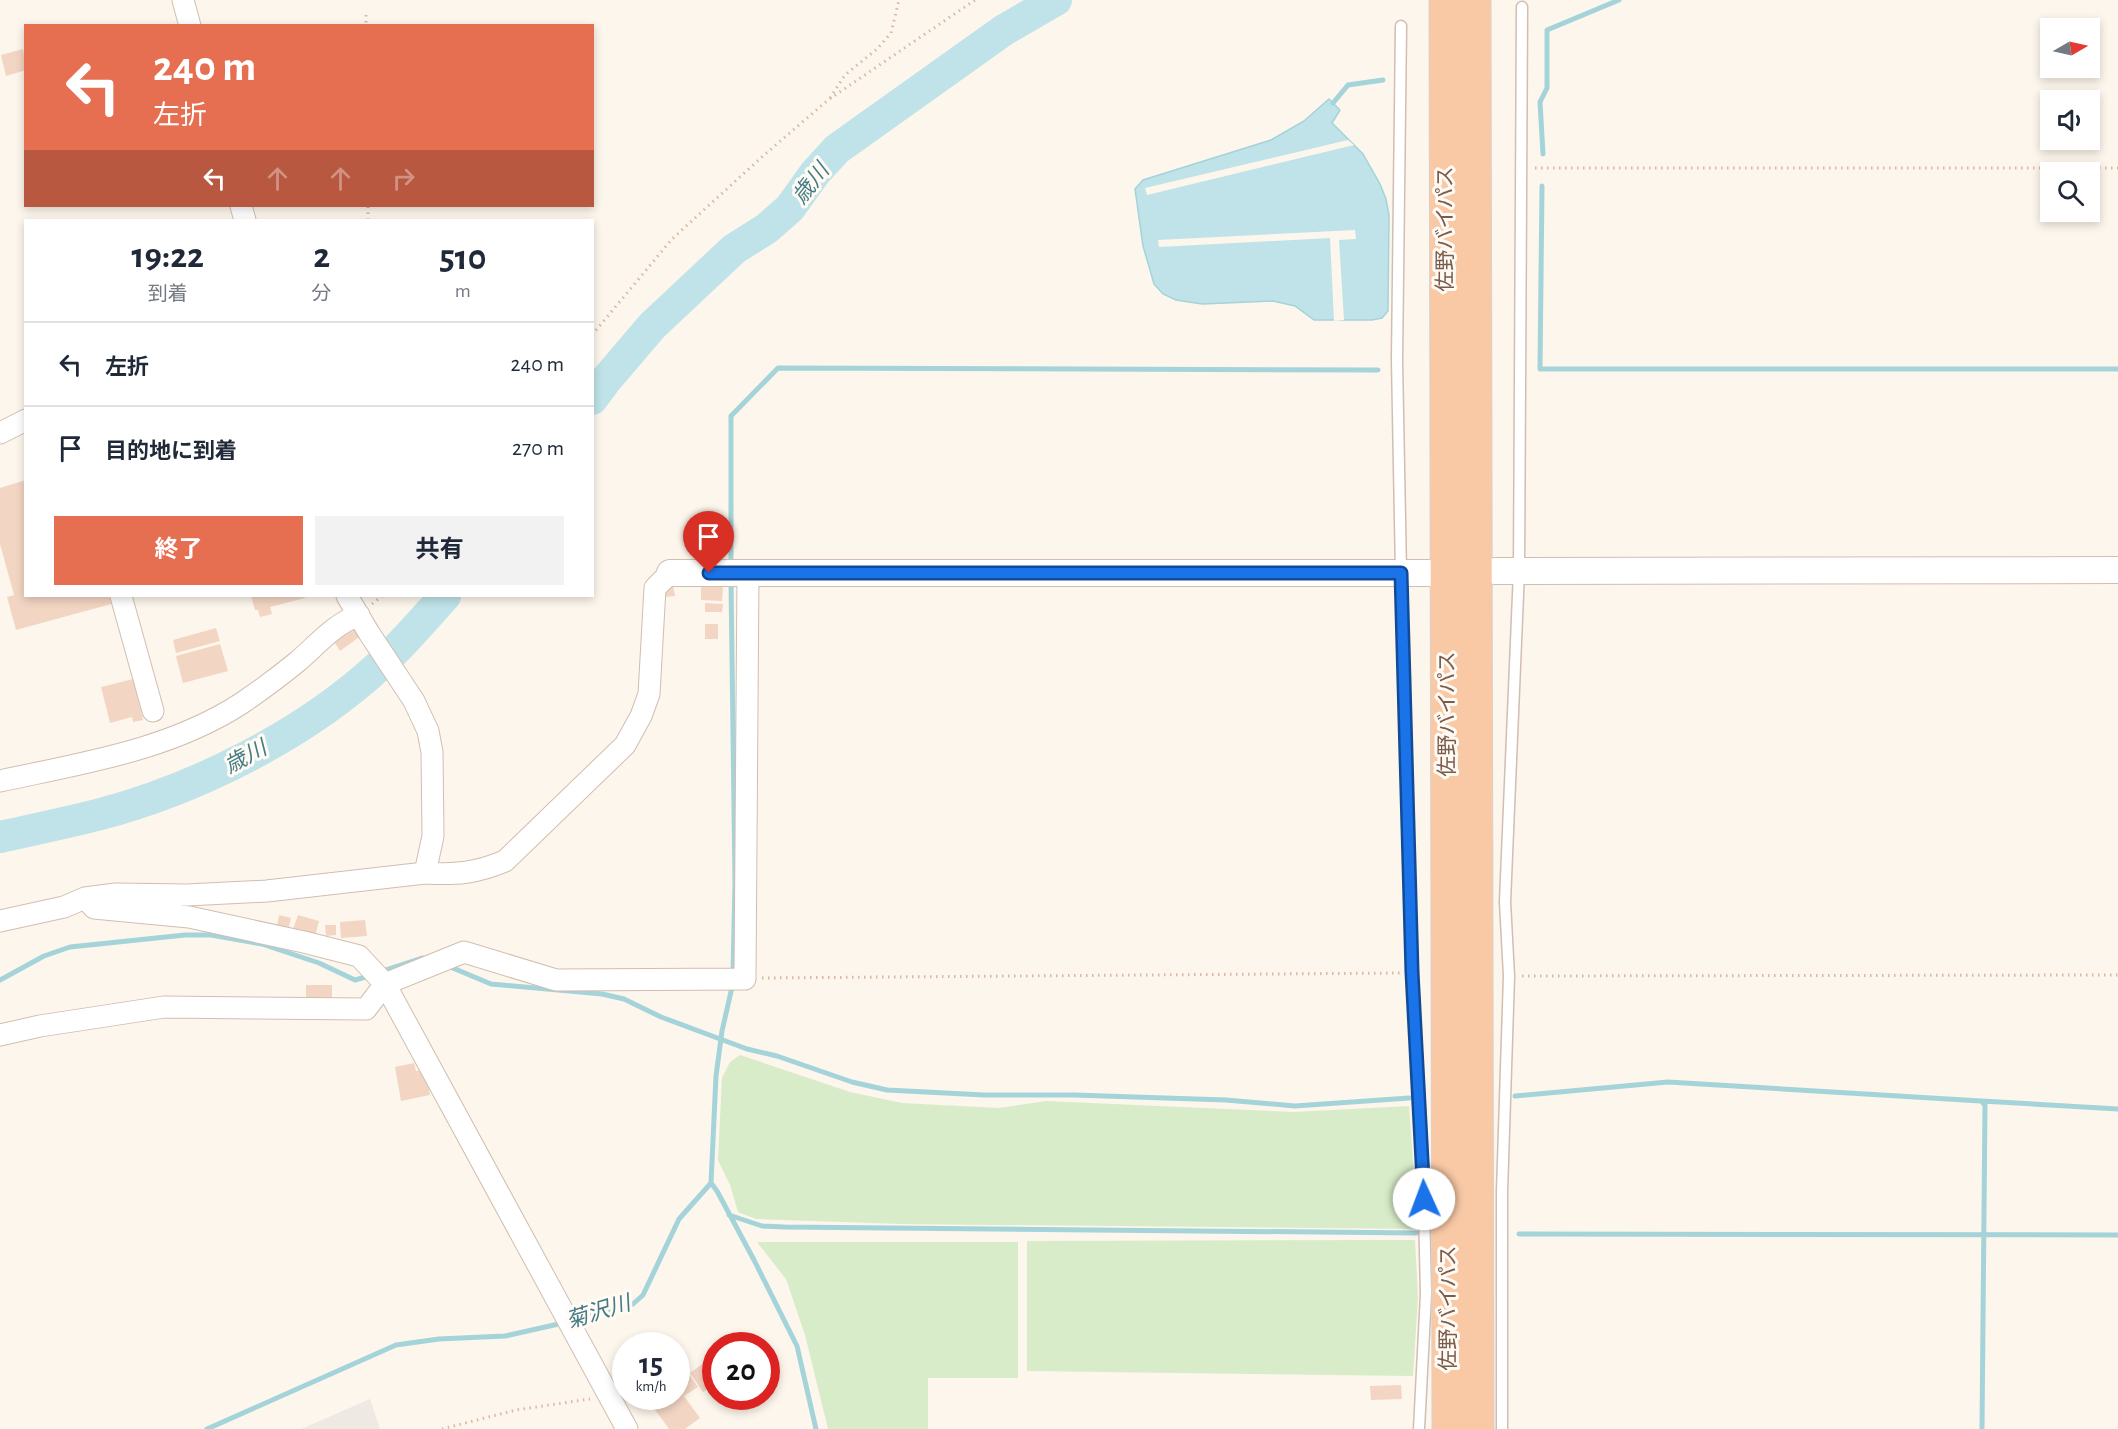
<!DOCTYPE html>
<html lang="ja">
<meta charset="utf-8">
<style>
:root{--surface:#fff;--page:#f2f2f3;--text:#1f2937;--muted:#747a83;--line:#e0e1e3;--accent:#e76f51}
body{margin:0;font-family:"Alegreya Sans","Noto Sans JP",sans-serif;background:var(--page);color:var(--text);height:100vh;display:flex;flex-direction:column;font-size:22px;white-space:nowrap}
*{box-sizing:border-box;margin:0}
p{font-size:20px;color:var(--muted)}
.icon{flex:none;width:33px;height:33px;fill:none;stroke:currentColor;stroke-width:2;stroke-linecap:round;stroke-linejoin:round}
.map{position:relative;flex:1;overflow:hidden}
.side{position:absolute;left:24px;top:219px;width:570px;height:378px;display:flex;flex-direction:column;background:var(--surface);border-radius:0px;box-shadow:0 3px 9px #0003}
.side>*{flex:none}
.top-card{position:absolute;left:24px;top:24px;width:570px;height:183px;border-radius:0px;box-shadow:0 3px 9px #0003;background:#e76f51;color:#fff;overflow:hidden}
.needle{width:39px;rotate:81deg}
.fabs{position:absolute;left:2040px;top:18px;display:grid;gap:12px}
.fabs a{display:grid;place-items:center;width:60px;height:60px;border-radius:0px;background:var(--surface);box-shadow:0 3px 9px #0003;font-size:30px}
.speed{position:absolute;left:612px;top:1332px;display:flex;gap:12px;font-size:30px;font-weight:700;text-align:center}
.speed>*{display:grid;place-content:center;width:78px;height:78px;border-radius:50%;background:var(--surface);box-shadow:0 3px 9px #0003;line-height:1}
.speed small{font-size:15px;font-weight:400}
.speed .limit{border:9px solid #d22;background:#fff;color:#111}
.pin{position:absolute;display:grid;place-items:center;width:51px;height:51px;color:#fff;margin:-62px -26px;border-radius:50% 50% 50% 0;rotate:-45deg;box-shadow:0 0 6px #0007}
.pin .icon{rotate:45deg}
.me{position:absolute;width:66px;margin:-33px;rotate:358deg;stroke-linejoin:round;filter:drop-shadow(0 0 4px #0008)}
.turn{display:flex;align-items:center;gap:21px;height:126px;padding:0 30px;font-size:27px}
.turn .icon{width:78px;height:78px;stroke-width:2.5}
.turn b{display:block;font-size:42px;line-height:51px}
.lanes{display:flex;align-items:center;height:57px;padding:0 30px;background:#0003;justify-content:center;gap:30px;direction:ltr}
.lanes .off{opacity:.35}
.eta{display:flex;justify-content:space-evenly;align-items:center;height:102px;text-align:center}
.eta b{font-size:36px;font-weight:700;line-height:42px}
.action{display:flex;gap:12px;margin-top:auto;padding:12px 30px}
.action a{flex:1;height:69px;border-radius:0px;background:var(--accent);color:#fff;font-size:24px;font-weight:700;line-height:69px;text-align:center}
.action a+a{background:var(--page);color:var(--text)}
ul{padding:0;list-style:none}
li{display:flex;align-items:center;gap:18px;height:84px;padding:0 30px;border-top:2px solid var(--line)}
li div{flex:1}
li b{display:block;font-size:22px}
li em{font-style:normal}
.map>svg:first-child{display:block}
.industrial{fill:#efe9e4}
.green{fill:#d8ecc9}
.water{fill:#bfe3e8;stroke:#a5d3da;stroke-width:1.5}
.pier{fill:#fdf6ec}
.lines{fill:none;stroke-linecap:round;stroke-linejoin:round}
.stream{stroke:#a5d3da;stroke-width:5}
.river{stroke:#bfe3e8;stroke-width:32}
.building{fill:#f3d5c3}
.service-casing{stroke:#d1beb0;stroke-width:13}
.minor-casing{stroke:#d1beb0;stroke-width:23}
.tertiary-casing{stroke:#d1beb0;stroke-width:28}
.trunk-casing{stroke:#dad1cd;stroke-width:35}
.path{stroke:#d9b8a5;stroke-width:3;stroke-dasharray:1.5 4.5;stroke-linecap:butt}
.service{stroke:#fff;stroke-width:10}
.minor{stroke:#fff;stroke-width:21}
.tertiary{stroke:#fff;stroke-width:26}
.trunk{stroke:#f9c8a4;stroke-width:33}
.route-casing{stroke:#114b97;stroke-width:15}
.route{stroke:#1a73e8;stroke-width:10}
.labels{text-anchor:middle;stroke-width:6;stroke-linejoin:round;paint-order:stroke}
.street-label{font-size:21px;fill:#7a5c4d;stroke:#fffaf3}
.water-label{font-size:22px;font-style:italic;fill:#437c86;stroke:#fffaf3}
</style>
<div class="map">
<svg width="2118" height="1429" viewBox="0 0 2118 1429">
<rect width="100%" height="100%" fill="#fdf6ec"/>
<!-- industrial -->
<path class="industrial" d="M370 1399 380 1429H301Z"/>
<!-- green -->
<path class="green" d="M740 1055 850 1092 902 1103 999 1108 1046 1101 1294 1112 1409 1106 1418 1229 901 1224 756 1219 738 1212 730 1185 718 1160 722 1078 730 1062Z
M1415 1240 1418 1298 1413 1376 1027 1371V1241Z
M757 1242H1018V1378H928V1429H828L805 1335 786 1279Z"/>
<!-- water -->
<path class="water" d="M1329 99 1340 110 1332 123 1363 154 1380 184 1386 199 1389 215 1388 311 1382 318 1372 320H1314L1295 306 1273 301 1202 304 1176 300 1163 294 1154 284 1143 246 1135 189 1143 180 1271 140 1304 121Z"/>
<!-- pier -->
<path class="pier" d="M1348 140 1354 145 1147 195 1145 188Z
M1355 230 1356 239 1339 240 1344 320 1334 321 1330 238 1159 247 1158 240Z"/>
<g class="lines">
<!-- stream -->
<path class="stream" d="M1333 103 1348 85 1383 80
M1543 154 1540 102 1547 88V30L1619 0
M1542 186 1540 369H2118
M731 565V416L778 368 1378 370
M731 581 735 883 733 973
M448 966 491 984 602 994 624 999 661 1017 747 1049 777 1056 852 1082 887 1090 984 1095H1074L1226 1100 1295 1106 1409 1098
M380 972 423 958
M0 980 44 956 70 947 185 935H211L262 944 319 963 355 980 369 976
M1515 1096 1668 1082 1981 1101 1985 1105 1982 1429
M1982 1101 2118 1109
M711 1183 716 1076 722 1031 733 983
M729 1215 762 1226 785 1227 1416 1233
M1519 1234 2118 1235
M572 1321 633 1304 643 1295 679 1219 711 1183 717 1191 754 1260 797 1346 816 1429
M207 1429 396 1345 439 1339 505 1336 563 1323"/>
<!-- river -->
<path class="river" d="M592 399 606 380 652 326 734 249 766 229 790 208 815 173 837 149 1004 30 1056 0
M0 837C32 830 65 823 97 815 197 789 304 735 380 665 403 644 424 619 445 596"/>
</g>
<!-- building -->
<path class="building" d="M23 49 26 70 6 76 1 55Z
M26 480V596H113L115 603 16 630 7 597 14 595 0 544V488Z
M673 585 675 596 664 597 663 586Z
M701 585 723 586 722 601 701 600Z
M251 596H304L305 598 270 607 272 614 260 617 258 610H255Z
M705 603 723 604 722 612H705Z
M705 624H718V639H705Z
M355 625 362 635 340 651 333 640Z
M216 628 220 641 176 653 173 640Z
M220 644 228 671 183 683 176 656Z
M133 679 143 720 133 722 132 717 110 723 101 687Z
M279 915 291 918 288 930 277 926Z
M298 915 319 921 315 936 293 929Z
M365 920 367 936 341 938 340 922Z
M325 925H336V935L326 936Z
M306 985H332V998H306Z
M414 1063 416 1071 425 1070 430 1095 401 1101 395 1067Z
M711 1358 716 1364V1384L703 1392 690 1373Z
M683 1366 698 1387 684 1396 700 1418 685 1429H669L645 1396H676V1370Z
M1401 1385 1402 1399 1371 1400 1370 1386Z"/>
<g class="lines">
<!-- service casing -->
<g class="service-casing">
<path id="service" d="M1401 26 1397 360 1401 573 1412 972 1423 1166 1426 1294 1419 1429
M1502 1429V1192L1509 976 1505 902 1519 571 1522 7"/>
</g>
<!-- minor casing -->
<g class="minor-casing">
<path id="minor" d="M183 0 190 26
M241 206 245 220
M0 433 26 420
M121 596 153 711
M0 781C83 763 170 750 242 703 261 690 280 676 297 662 317 645 334 624 359 615
M425 873C457 875 476 873 505 861L625 745 641 716 649 694 655 588 670 573
M0 921 64 907 85 898 116 894 187 895 267 891 425 873 433 836 432 752 428 731 414 701 369 633 347 596
M0 1035 40 1026 164 1007 366 1009 385 984 359 956 304 942 189 917 94 908 85 898
M627 1429 385 984 464 952 556 980 745 979 748 572"/>
</g>
<!-- tertiary casing -->
<g class="tertiary-casing">
<path id="tertiary" d="M1495 571 2118 570
M670 573H1430"/>
</g>
<!-- trunk casing -->
<g class="trunk-casing">
<path id="trunk" d="M1446 0 1449 1429
M1474 0 1477 1429"/>
</g>
<!-- path -->
<path class="path" d="M366 15V26
M830 98 845 75 877 49 891 33 899 0
M1535 168H2118
M368 220V206
M592 335 672 239 763 156 828 100 975 0
M372 604 382 596
M1522 976 2118 975
M762 978 1400 973
M442 1429 516 1410 590 1399"/>
<!-- service -->
<use href="#service" class="service"/>
<!-- minor -->
<use href="#minor" class="minor"/>
<!-- tertiary -->
<use href="#tertiary" class="tertiary"/>
<!-- trunk -->
<use href="#trunk" class="trunk"/>
</g>
<g class="lines">
<!-- route casing -->
<g class="route-casing">
<path id="route" d="M709 573H1401L1412 972 1424 1199"/>
</g>
<!-- route -->
<use href="#route" class="route"/>
</g>
<g class="labels">
<!-- street labels -->
<g class="street-label">
<text transform="translate(1445 229) rotate(-90)" y="7">佐野バイパス</text>
<text transform="translate(1447 714) rotate(-90)" y="7">佐野バイパス</text>
<text transform="translate(1448 1308) rotate(-90)" y="7">佐野バイパス</text>
</g>
<!-- water labels -->
<g class="water-label">
<text transform="translate(810 183) rotate(-52)" y="8">歳川</text>
<text transform="translate(245 756) rotate(-28)" y="8">歳川</text>
<text transform="translate(598 1311) rotate(-17)" y="8">菊沢川</text>
</g>
</g>
</svg>
<div class="fabs">
<a><svg class="needle" viewBox="-14 -14 28 28"><path d="M0-13l5 13h-10z" fill="#e53935"/><path d="M0 13l5-13h-10z" fill="#747a83"/></svg></a>
<a><svg class="icon" aria-label="sound" viewBox="0 0 24 24"><path d="M4 9h4l5-4v14l-5-4H4zM17 9q2 3 0 6"/></svg></a>
<a><svg class="icon" aria-label="search" viewBox="0 0 24 24"><circle cx="10" cy="10" r="6"/><path d="M15 15l6 6"/></svg></a>
</div>
<div class="speed"><div>15<small>km/h</small></div><div class="limit">20</div></div>
<div class="pin" style="left:709px;top:573px;background:#d93025"><svg class="icon" aria-label="arrive" viewBox="0 0 24 24"><path d="M6 21V4h12l-3 4 3 4H6"/></svg></div>
<svg class="me" style="left:1424px;top:1199px" viewBox="-20 -20 40 40"><circle r="19" fill="#fff"/><path d="M0-13L10 11 0 6-10 11z" fill="#1a73e8"/></svg>
<div class="top-card">
<div class="turn"><svg class="icon" aria-label="left" viewBox="0 0 24 24"><path d="M17 20v-9H6M10 6l-5 5 5 5"/></svg><div><b>240 m</b>左折</div></div>
<div class="lanes"><svg class="icon" aria-label="left" viewBox="0 0 24 24"><path d="M17 20v-9H6M10 6l-5 5 5 5"/></svg><svg class="icon off" aria-label="ahead" viewBox="0 0 24 24"><path d="M12 20V5M6 11l6-6 6 6"/></svg><svg class="icon off" aria-label="ahead" viewBox="0 0 24 24"><path d="M12 20V5M6 11l6-6 6 6"/></svg><svg class="icon off" aria-label="right" viewBox="0 0 24 24"><path d="M7 20v-9h11M14 6l5 5-5 5"/></svg></div>
</div>
<section class="side">
<div class="eta">
<div><b>19:22</b><p>到着</p></div>
<div><b>2</b><p>分</p></div>
<div><b>510</b><p>m</p></div>
</div>
<ul>
<li><svg class="icon" aria-label="left" viewBox="0 0 24 24"><path d="M17 20v-9H6M10 6l-5 5 5 5"/></svg><div><b>左折</b></div><em>240 m</em></li>
<li><svg class="icon" aria-label="arrive" viewBox="0 0 24 24"><path d="M6 21V4h12l-3 4 3 4H6"/></svg><div><b>目的地に到着</b></div><em>270 m</em></li>
</ul>
<div class="action"><a>終了</a><a>共有</a></div>
</section>
</div>
